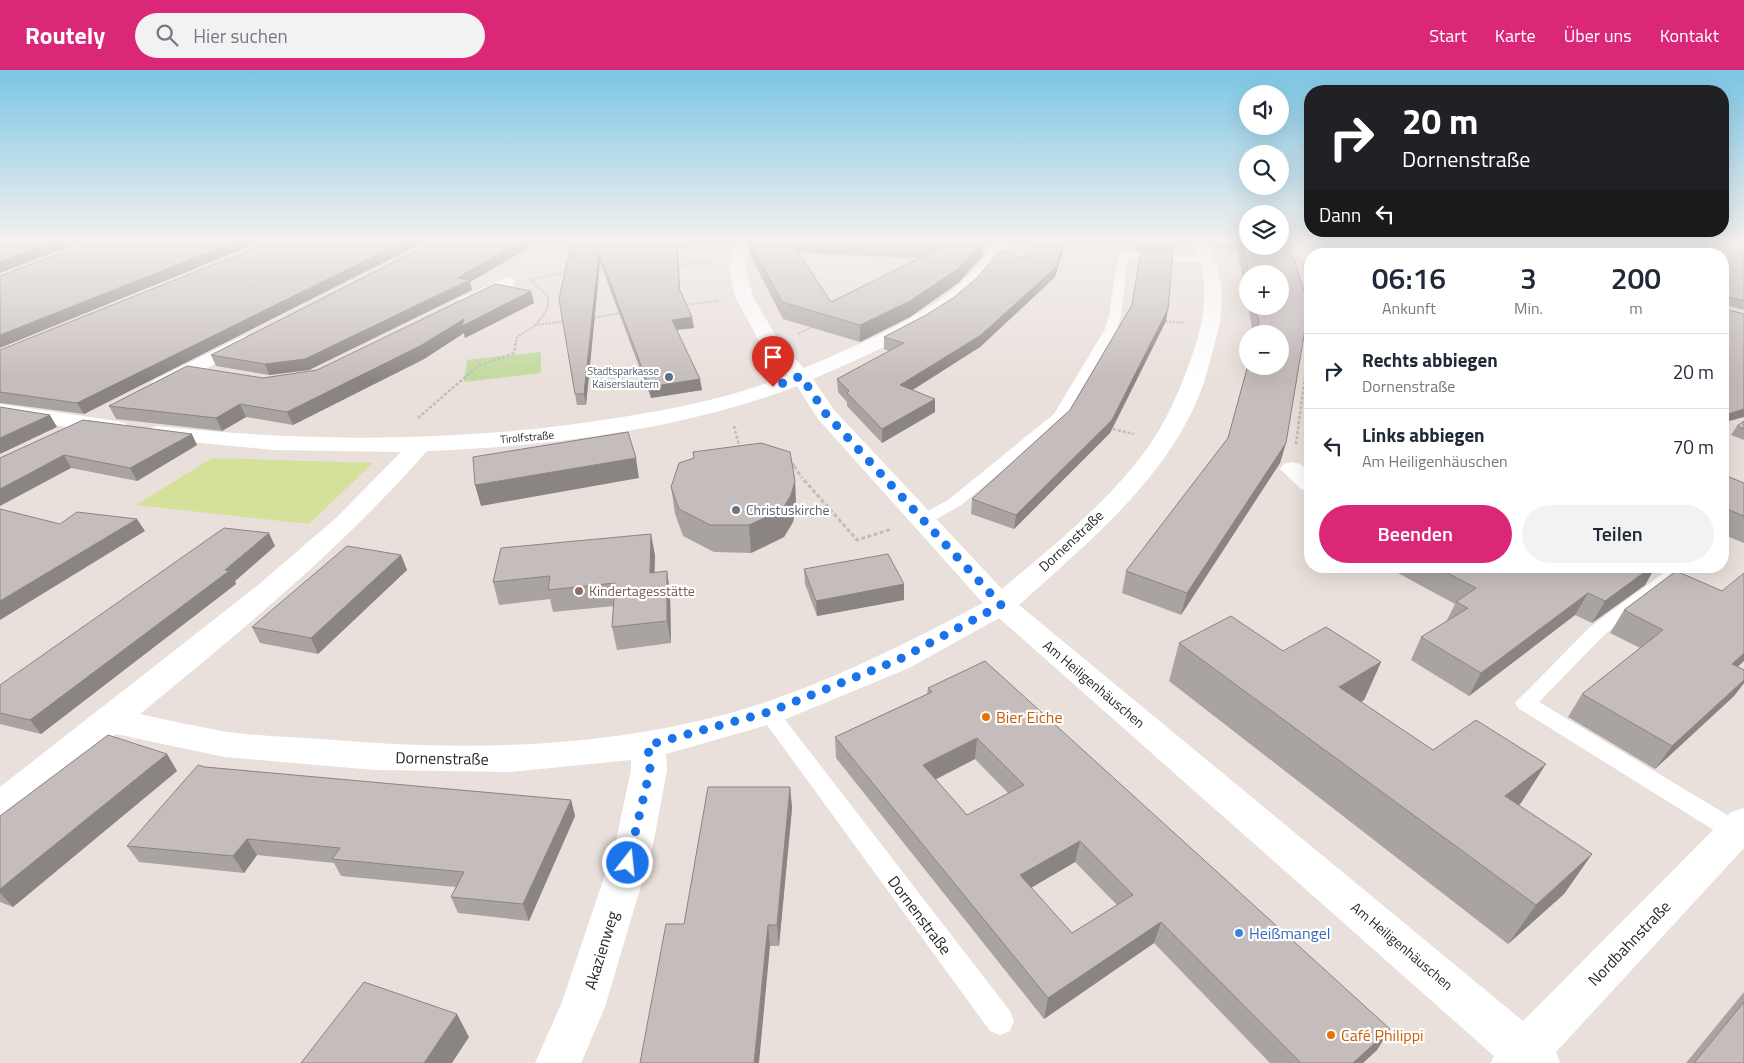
<!DOCTYPE html>
<html lang="de">
<meta charset="utf-8">
<style>
:root{--surface:#fff;--page:#f2f2f3;--text:#1f2937;--muted:#747a83;--line:#e0e1e3;--accent:#db2777}
body{margin:0;font-family:"Titillium Web",sans-serif;background:var(--page);color:var(--text);height:100vh;display:flex;flex-direction:column;font-size:19px;white-space:nowrap}
*{box-sizing:border-box;margin:0}
p{font-size:16px;color:var(--muted)}
.icon{flex:none;width:28px;height:28px;fill:none;stroke:currentColor;stroke-width:2;stroke-linecap:round;stroke-linejoin:round}
.map{position:relative;flex:1;overflow:hidden}
.side{position:absolute;left:1304px;top:178px;width:425px;height:325px;display:flex;flex-direction:column;background:var(--surface);border-radius:20px;box-shadow:0 5px 20px #0002}
.side>*{flex:none}
.top-card{position:absolute;left:1304px;top:15px;width:425px;height:152px;border-radius:20px;box-shadow:0 5px 20px #0002;background:#202124;color:#fff;overflow:hidden}
.tools{position:absolute;left:1239px;top:15px;display:grid;gap:10px}
.tools a{display:grid;place-items:center;width:50px;height:50px;border-radius:50%;background:var(--surface);box-shadow:0 5px 20px #0002;font-size:25px}
.pin{position:absolute;display:grid;place-items:center;width:42px;height:42px;color:#fff;margin:-51px -21px;border-radius:50% 50% 50% 0;rotate:-45deg;box-shadow:0 0 5px #0007}
.pin .icon{rotate:45deg}
.me{position:absolute;width:55px;margin:-28px;rotate:16deg;stroke-linejoin:round;filter:drop-shadow(0 0 4px #0008)}
.turn{display:flex;align-items:center;gap:18px;height:105px;padding:0 15px;font-size:22px}
.turn .icon{width:65px;height:65px;stroke-width:2.5}
.turn b{display:block;font-size:35px;line-height:42px}
.then{display:flex;align-items:center;height:48px;padding:0 15px;background:#0003;gap:10px;font-size:19px}
.eta{display:flex;justify-content:space-evenly;align-items:center;height:85px;text-align:center}
.eta b{font-size:30px;font-weight:600;line-height:35px}
.button{display:flex;gap:10px;margin-top:auto;padding:10px 15px}
.button a{flex:1;height:58px;border-radius:30px;background:var(--accent);color:#fff;font-size:20px;font-weight:600;line-height:58px;text-align:center}
.button a+a{background:var(--page);color:var(--text)}
ul{padding:0;list-style:none}
li{display:flex;align-items:center;gap:15px;height:75px;padding:0 15px;border-top:1px solid var(--line)}
li div{flex:1}
li b{display:block;font-size:19px}
li em{font-style:normal}
header{display:flex;align-items:center;gap:30px;box-sizing:border-box;height:70px;padding:0 25px;background:var(--accent);color:#fff}
header strong{font-size:24px}
nav{display:flex;gap:28px;margin-inline-start:auto;font-size:18px}
.search{width:350px;height:45px;background:var(--page);display:flex;align-items:center;gap:12px;box-sizing:border-box;padding:0 18px;border-radius:28px;color:var(--muted);font-size:19px}
.map>svg:first-child{display:block}
.green{fill:#c2da9d}
.pitch{fill:#d5e19a}
.lines{fill:none;stroke-linecap:round;stroke-linejoin:round}
.path-far2{stroke:#bebebe;stroke-width:2;stroke-dasharray:2.5 1;stroke-linecap:butt}
.path-far1{stroke:#bebebe;stroke-width:2.5;stroke-dasharray:3 2;stroke-linecap:butt}
.path{stroke:#bebebe;stroke-width:3;stroke-dasharray:4 2.5;stroke-linecap:butt}
.lane{fill:#fff;fill-rule:evenodd}
.street{fill:#fff;fill-rule:evenodd}
.wall{fill:#a9a3a1;fill-rule:evenodd}
.shaded-wall{fill:#8a8483}
.building{fill:#c5bdbb;stroke:#8a8483;fill-rule:evenodd}
.route{stroke:#1a73e8;stroke-width:9;stroke-dasharray:0 16.2}
.service-dot{fill:#5c6f8a;stroke:#fff;stroke-width:2}
.worship-dot{fill:#6b7280;stroke:#fff;stroke-width:2}
.education-dot{fill:#8d6e63;stroke:#fff;stroke-width:2}
.food-dot{fill:#e8710a;stroke:#fff;stroke-width:2}
.shop-dot{fill:#3f7fe0;stroke:#fff;stroke-width:2}
.labels{text-anchor:middle;stroke-width:4.5;stroke-linejoin:round;paint-order:stroke}
.far-service-label{font-size:11px;fill:#4e5e75;stroke:#fff;text-anchor:end}
.far-street-label{font-size:11px;fill:#282828;stroke:#fff}
.worship-label{font-size:14px;fill:#5b616d;stroke:#fff;text-anchor:start}
.street-label{font-size:14px;fill:#282828;stroke:#fff}
.education-label{font-size:14px;fill:#785e54;stroke:#fff;text-anchor:start}
.near-food-label{font-size:16px;fill:#c56008;stroke:#fff;text-anchor:start}
.near-street-label{font-size:16px;fill:#282828;stroke:#fff}
.near-shop-label{font-size:16px;fill:#366cbe;stroke:#fff;text-anchor:start}
</style>
<header>
<strong>Routely</strong>
<div class="search"><svg class="icon" aria-label="search" viewBox="0 0 24 24"><circle cx="10" cy="10" r="6"/><path d="M15 15l6 6"/></svg>Hier suchen</div>
<nav><a>Start</a><a>Karte</a><a>Über uns</a><a>Kontakt</a></nav>
</header>
<div class="map">
<svg width="1744" height="993" viewBox="0 0 1744 993">
<rect width="100%" height="100%" fill="#e9e0db"/>
<!-- green -->
<path class="green" d="M541 282V303L464 312 467 290Z"/>
<!-- pitch -->
<path class="pitch" d="M212 388 373 393 309 454 136 435Z"/>
<g class="lines">
<!-- path-far2 -->
<path class="path-far2" d="M676 195 709 193
M685 235 718 231
M591 248 622 243
M565 251 536 255 548 238V226L531 210 567 202
M1162 251 1184 253
M798 264 814 256
M516 272 517 267 536 255"/>
<!-- path-far1 -->
<path class="path-far1" d="M418 348 478 296 514 283 516 270
M734 356 740 379
M1108 358 1134 364
M1296 374 1308 285 1310 286
M790 389 795 397"/>
<!-- path -->
<path class="path" d="M794 396 802 408
M804 410 857 470 892 459"/>
<!-- lane -->
<path class="lane" d="M1123 182 1208 187 1213 190 1208 193 1128 188 1121 246 1117 259 1064 350 960 436 929 453H917L915 450 917 447 948 430 1054 344 1105 259 1109 246 1118 185Z
M1673 496H1694L1604 565 1539 632 1744 755V769L1736 772 1728 769 1518 638 1515 633 1590 557Z
M769 635 776 638 1010 941 1014 951 1010 961 1000 965 990 961 762 648 758 643 762 638Z"/>
<!-- street -->
<path class="street" d="M738 171H753L744 192 753 227 780 273 804 298C868 271 962 233 995 171H1009C982 238 877 281 813 309L834 340 1002 519C1055 474 1114 428 1153 370 1171 342 1183 312 1194 280 1206 244 1211 205 1190 171H1205C1228 206 1224 246 1212 283 1208 297 1205 311 1200 323 1166 410 1086 474 1019 535L1523 951 1731 742 1744 738V778L1556 982 1560 993H1491L1494 986 999 548 909 598 781 651 666 684 667 700 653 775 605 937 581 993H535L562 932 615 775 631 700V690L510 702 375 700 224 687 116 664 13 747 0 752V717L257 516 337 447 401 382 274 380 149 368 146 363 149 358 157 356C306 372 453 373 602 350 665 341 729 329 788 305L762 276 735 227 728 192ZM797 316 818 349 983 533C911 571 838 608 760 634 619 679 469 682 322 669 289 667 254 666 222 661 194 656 167 650 140 644 240 562 341 479 427 381 546 377 686 359 797 316Z
M1281 171H1297L1314 184H1310V193L1304 191Z
M1541 171H1561L1586 184C1571 184 1551 184 1541 171Z
M507 207 513 208 515 212 513 216 472 236H460L457 232 460 228Z
M245 265 252 267 254 271 252 275 168 318 161 320 154 318 151 314 154 310Z
M0 334 117 351 125 353 128 358 125 363 117 365 0 346Z
M1292 392 1300 394 1310 402V421L1301 419 1280 399 1284 394Z"/>
</g>
<!-- wall -->
<path class="wall" d="M272 171H426L84 344 0 333V280Z
M435 171H694L691 178 678 177 680 220 694 258 677 260 702 320 651 328 600 193 586 335H577L575 324 571 176H532L470 212 472 220 309 300 269 305 216 296 211 285Z
M748 171H984L983 185 958 213 910 247 860 272 783 249 749 183ZM799 183 919 188 831 232Z
M1030 171H1066L1055 207 980 277 912 320 935 342 882 373 847 336V332L838 322 837 309 889 281 884 279V267L926 245 1024 188Z
M1132 171H1192L1191 177 1173 176 1166 251 1110 363 1014 459 971 444 972 429 1070 340 1132 235 1141 181H1136Z
M1206 171H1248V176H1280V171H1288L1310 239V271H1303L1286 373 1280 393 1181 545 1122 523 1126 501 1228 368 1248 295V296H1280V264H1253L1248 236H1280V204H1248V234L1237 180 1211 177Z
M1498 171H1549L1552 173 1564 177 1578 178 1565 171H1744V240L1725 235 1722 184H1518L1519 181Z
M531 221 534 233 465 268 464 263 424 289 293 355 246 347 222 361 116 349 109 336 263 308 317 300Z
M1744 351V370L1731 365 1737 356Z
M197 375 137 411 71 398 0 388Z
M693 382 795 411 796 437 793 452 784 467 751 483 714 482 683 466 675 444 671 417 694 388Z
M1722 404 1744 413V473L1722 464Z
M275 476 235 511 236 514 41 664 0 654V615Z
M401 485 407 500 318 584 260 573 252 557Z
M655 485 654 503 667 501 670 524 671 573 617 580 612 557 614 536 553 542 550 529 499 535 493 512Z
M1363 496H1377L1370 500Z
M1385 496H1656L1645 515 1592 553 1575 545 1469 626 1411 590 1421 567 1446 552 1455 534Z
M804 499 904 514V530L817 546 805 514Z
M1722 521 1738 597 1744 600V613L1734 626 1655 699 1568 647 1582 624 1640 578 1610 563 1624 540Z
M1179 573 1283 581 1381 592 1364 630 1361 632 1433 680 1521 733 1519 735 1592 784 1564 824 1508 874 1169 611Z
M928 618 1390 959 1377 980 1363 993H1270L1154 873 1044 949 836 688 835 667 927 624ZM975 689 1008 723 967 745 935 710ZM1075 792 1117 835 1072 863 1031 818Z
M167 684 177 701 13 837 0 832V746Z
M205 697 571 730 575 746 529 851 458 843 451 827 456 817 341 806 334 793 257 785 244 803 139 792 127 776Z
M790 717 792 738 779 876H770L684 854Z
M1744 922V993H1686Z"/>
<!-- shaded-wall -->
<path class="shaded-wall" d="M55 171H83L0 203V192Z
M237 171H263L0 278V265Z
M405 171H426L84 344 77 333Z
M522 171H531L532 176 470 212 472 220 309 300 269 305 265 294 457 208Z
M677 171 678 177 680 227 679 218Z
M690 171H694L691 178Z
M984 171 983 185 958 213 910 247 860 272V255Z
M1064 171H1066L1055 207 980 277 900 328V315Z
M599 183 600 193 586 335 584 324Z
M531 221 534 233 465 268 464 263 424 289 293 355 287 342 464 249Z
M1168 239 1166 251 1110 363 1014 459 1016 445Z
M692 247 694 258 674 260 672 250Z
M700 309 702 320 651 328 649 317Z
M935 329V342L882 373V359Z
M240 334 246 347 222 361 216 348Z
M1744 339V347L1722 353V346Z
M50 345 57 357 0 384V368Z
M192 364 197 375 137 411 130 398Z
M1286 373 1280 393 1181 545 1187 523Z
M64 385 71 398 0 436V419Z
M636 388 639 408 481 436 475 415Z
M795 411 796 437 793 452 784 467 751 483 749 455Z
M137 449 145 461 0 550V531Z
M269 463 275 476 235 511 236 514 41 664 30 650 225 500Z
M651 464 655 485 654 525 650 503Z
M401 485 407 500 318 584 311 568Z
M1372 496H1377L1370 500Z
M1653 496H1656L1645 515 1592 553 1605 531Z
M667 501 670 524 671 573 667 551Z
M904 514V530L817 546 816 531Z
M1588 523 1575 545 1469 626 1481 603Z
M1744 583V591L1716 617 1732 594Z
M1381 592 1364 630 1323 655 1339 617Z
M1744 610V613L1734 626 1655 699 1672 676Z
M977 668 975 689 922 716 923 695Z
M167 684 177 701 13 837 0 823V819Z
M1546 694 1521 733 1482 765 1505 726Z
M790 717 792 738 779 876 777 855Z
M571 730 575 746 529 851 523 834Z
M247 769 257 785 244 803 233 786Z
M1080 771 1075 792 1017 826 1020 805Z
M1592 784 1564 824 1508 874 1536 835Z
M1161 852 1154 873 1044 949 1048 928Z
M768 855 770 876 759 993H754Z
M457 944 469 967 452 993H424Z
M1390 959 1377 980 1363 993H1353Z"/>
<!-- building -->
<path class="building" d="M0 171H55L0 192Z
M92 171H237L0 265V206Z
M272 171H405L77 333 0 322V280Z
M435 171H522L457 208 469 210 305 289 265 294 211 285Z
M572 171H677L679 218 692 247 672 250 700 309 649 317 599 183 584 324H575L559 229Z
M749 171H791L831 232 946 175 859 171H984L959 198 910 231 860 255 782 232Z
M1030 171H1064L1057 196 981 265 900 315 935 329 882 359 847 323 849 321 837 309 904 273 884 267 926 245 953 228 977 208 1001 180 1024 188Z
M1242 171H1248V176H1280V171H1288L1310 239V253H1306L1286 373 1187 523 1126 501 1228 368 1248 295V296H1280V264H1256L1259 252 1255 236H1280V204H1249Z
M1515 171H1549L1552 173 1564 177 1589 179 1591 177 1580 171H1744V231L1725 226V239L1744 244V339L1722 346V184H1525L1519 181 1533 180Z
M1141 180 1173 182 1168 239 1112 350 1016 445 972 429 1070 340 1132 235Z
M495 214 531 221 462 256 464 249 420 276 287 342 240 334 216 348 109 336 187 296 263 308 317 300Z
M0 337 50 345 0 368Z
M83 350 192 364 130 398 64 385 0 419V388Z
M1744 351V359L1737 356Z
M628 362 636 388 475 415 473 387Z
M761 373 790 382 795 411 791 425 782 440 749 455H710L679 439 671 417 679 393 694 388 693 382Z
M1722 404 1744 413V446L1722 437Z
M0 439 60 454 77 442 137 449 0 531Z
M224 458 269 463 225 500 229 501 30 650 0 643V615Z
M651 464 650 503 667 501V551L612 557 615 513 548 520 550 506 493 512 501 478Z
M347 476 401 485 311 568 252 557Z
M888 484 904 514 816 531 804 499Z
M1434 496H1653L1605 531 1588 523 1481 603 1421 567 1468 538 1456 532 1476 518Z
M1676 501 1722 521 1744 503V583L1732 594 1744 600V610L1672 676 1582 624 1663 560 1624 540Z
M1231 546 1283 581 1326 557 1381 592 1339 617 1433 680 1476 650 1546 694 1505 726 1592 784 1536 835 1179 573Z
M985 591 1390 959 1353 993H1301L1161 852 1048 928 835 667 932 622 928 618ZM977 668 1024 715 967 745 923 695ZM1080 771 1133 825 1072 863 1020 805Z
M108 665 167 684 0 819V746Z
M198 695 205 697 571 730 523 834 451 827 464 802 332 789 340 778 247 769 233 786 127 776Z
M708 717H790L777 855H768L754 993H640L666 854H684Z
M364 912 457 944 424 993H301Z
M1744 932V993H1694Z"/>
<!-- sky -->
<linearGradient id="sky" x2="0" y2="1"><stop stop-color="#7bc6e5"/><stop offset="0.55" stop-color="#f5f1ef"/><stop offset="1" stop-color="#f5f1ef" stop-opacity="0"/></linearGradient>
<rect width="1744" height="310" fill="url(#sky)"/>
<g class="lines">
<!-- route -->
<path class="route" d="M628 793 650 700 648 675 769 642 898 590 1001 535 826 344 801 306 773 317"/>
</g>
<!-- markers -->
<circle class="service-dot" cx="669" cy="307" r="5"/>
<circle class="worship-dot" cx="736" cy="440" r="5"/>
<circle class="education-dot" cx="579" cy="521" r="5"/>
<g class="food-dot">
<circle cx="986" cy="647" r="5"/>
<circle cx="1331" cy="965" r="5"/>
</g>
<circle class="shop-dot" cx="1239" cy="863" r="5"/>
<g class="labels">
<!-- far-service labels -->
<g class="far-service-label">
<text x="659" y="305">Stadtsparkasse<tspan x="659" dy="13">Kaiserslautern</tspan></text>
</g>
<!-- far-street labels -->
<g class="far-street-label">
<text transform="translate(527 367) rotate(-5)" y="4">Tirolfstraße</text>
</g>
<!-- worship labels -->
<g class="worship-label">
<text x="746" y="445">Christuskirche</text>
</g>
<!-- street labels -->
<g class="street-label">
<text transform="translate(1071 471) rotate(-43)" y="5">Dornenstraße</text>
<text transform="translate(1094 614) rotate(40)" y="5">Am Heiligenhäuschen</text>
<text transform="translate(1402 876) rotate(40)" y="5">Am Heiligenhäuschen</text>
</g>
<!-- education labels -->
<g class="education-label">
<text x="589" y="526">Kindertagesstätte</text>
</g>
<!-- near-food labels -->
<g class="near-food-label">
<text x="996" y="653">Bier Eiche</text>
<text x="1341" y="971">Café Philippi</text>
</g>
<!-- near-street labels -->
<g class="near-street-label">
<text transform="translate(442 688) rotate(1)" y="6">Dornenstraße</text>
<text transform="translate(920 845) rotate(53)" y="6">Dornenstraße</text>
<text transform="translate(1629 873) rotate(-46)" y="6">Nordbahnstraße</text>
<text transform="translate(601 880) rotate(-73)" y="6">Akazienweg</text>
</g>
<!-- near-shop labels -->
<g class="near-shop-label">
<text x="1249" y="869">Heißmangel</text>
</g>
</g>
</svg>
<div class="tools">
<a><svg class="icon" aria-label="sound" viewBox="0 0 24 24"><path d="M4 9h4l5-4v14l-5-4H4zM17 9q2 3 0 6"/></svg></a>
<a><svg class="icon" aria-label="search" viewBox="0 0 24 24"><circle cx="10" cy="10" r="6"/><path d="M15 15l6 6"/></svg></a>
<a><svg class="icon" aria-label="layers" viewBox="0 0 24 24"><path d="M12 4l9 5-9 5-9-5zM3 14l9 5 9-5"/></svg></a>
<a>+</a>
<a>−</a>
</div>
<div class="pin" style="left:773px;top:317px;background:#d93025"><svg class="icon" aria-label="arrive" viewBox="0 0 24 24"><path d="M6 21V4h12l-3 4 3 4H6"/></svg></div>
<svg class="me" style="left:628px;top:793px" viewBox="-20 -20 40 40"><circle r="17" fill="#1a73e8" stroke="#fff" stroke-width="3"/><path d="M0-11L8 9 0 5-8 9z" fill="#fff"/></svg>
<div class="top-card">
<div class="turn"><svg class="icon" aria-label="right" viewBox="0 0 24 24"><path d="M7 20v-9h11M14 6l5 5-5 5"/></svg><div><b>20 m</b>Dornenstraße</div></div>
<div class="then">Dann<svg class="icon" aria-label="left" viewBox="0 0 24 24"><path d="M17 20v-9H6M10 6l-5 5 5 5"/></svg></div>
</div>
<section class="side">
<div class="eta">
<div><b>06:16</b><p>Ankunft</p></div>
<div><b>3</b><p>Min.</p></div>
<div><b>200</b><p>m</p></div>
</div>
<ul>
<li><svg class="icon" aria-label="right" viewBox="0 0 24 24"><path d="M7 20v-9h11M14 6l5 5-5 5"/></svg><div><b>Rechts abbiegen</b><p>Dornenstraße</p></div><em>20 m</em></li>
<li><svg class="icon" aria-label="left" viewBox="0 0 24 24"><path d="M17 20v-9H6M10 6l-5 5 5 5"/></svg><div><b>Links abbiegen</b><p>Am Heiligenhäuschen</p></div><em>70 m</em></li>
</ul>
<div class="button"><a>Beenden</a><a>Teilen</a></div>
</section>
</div>
